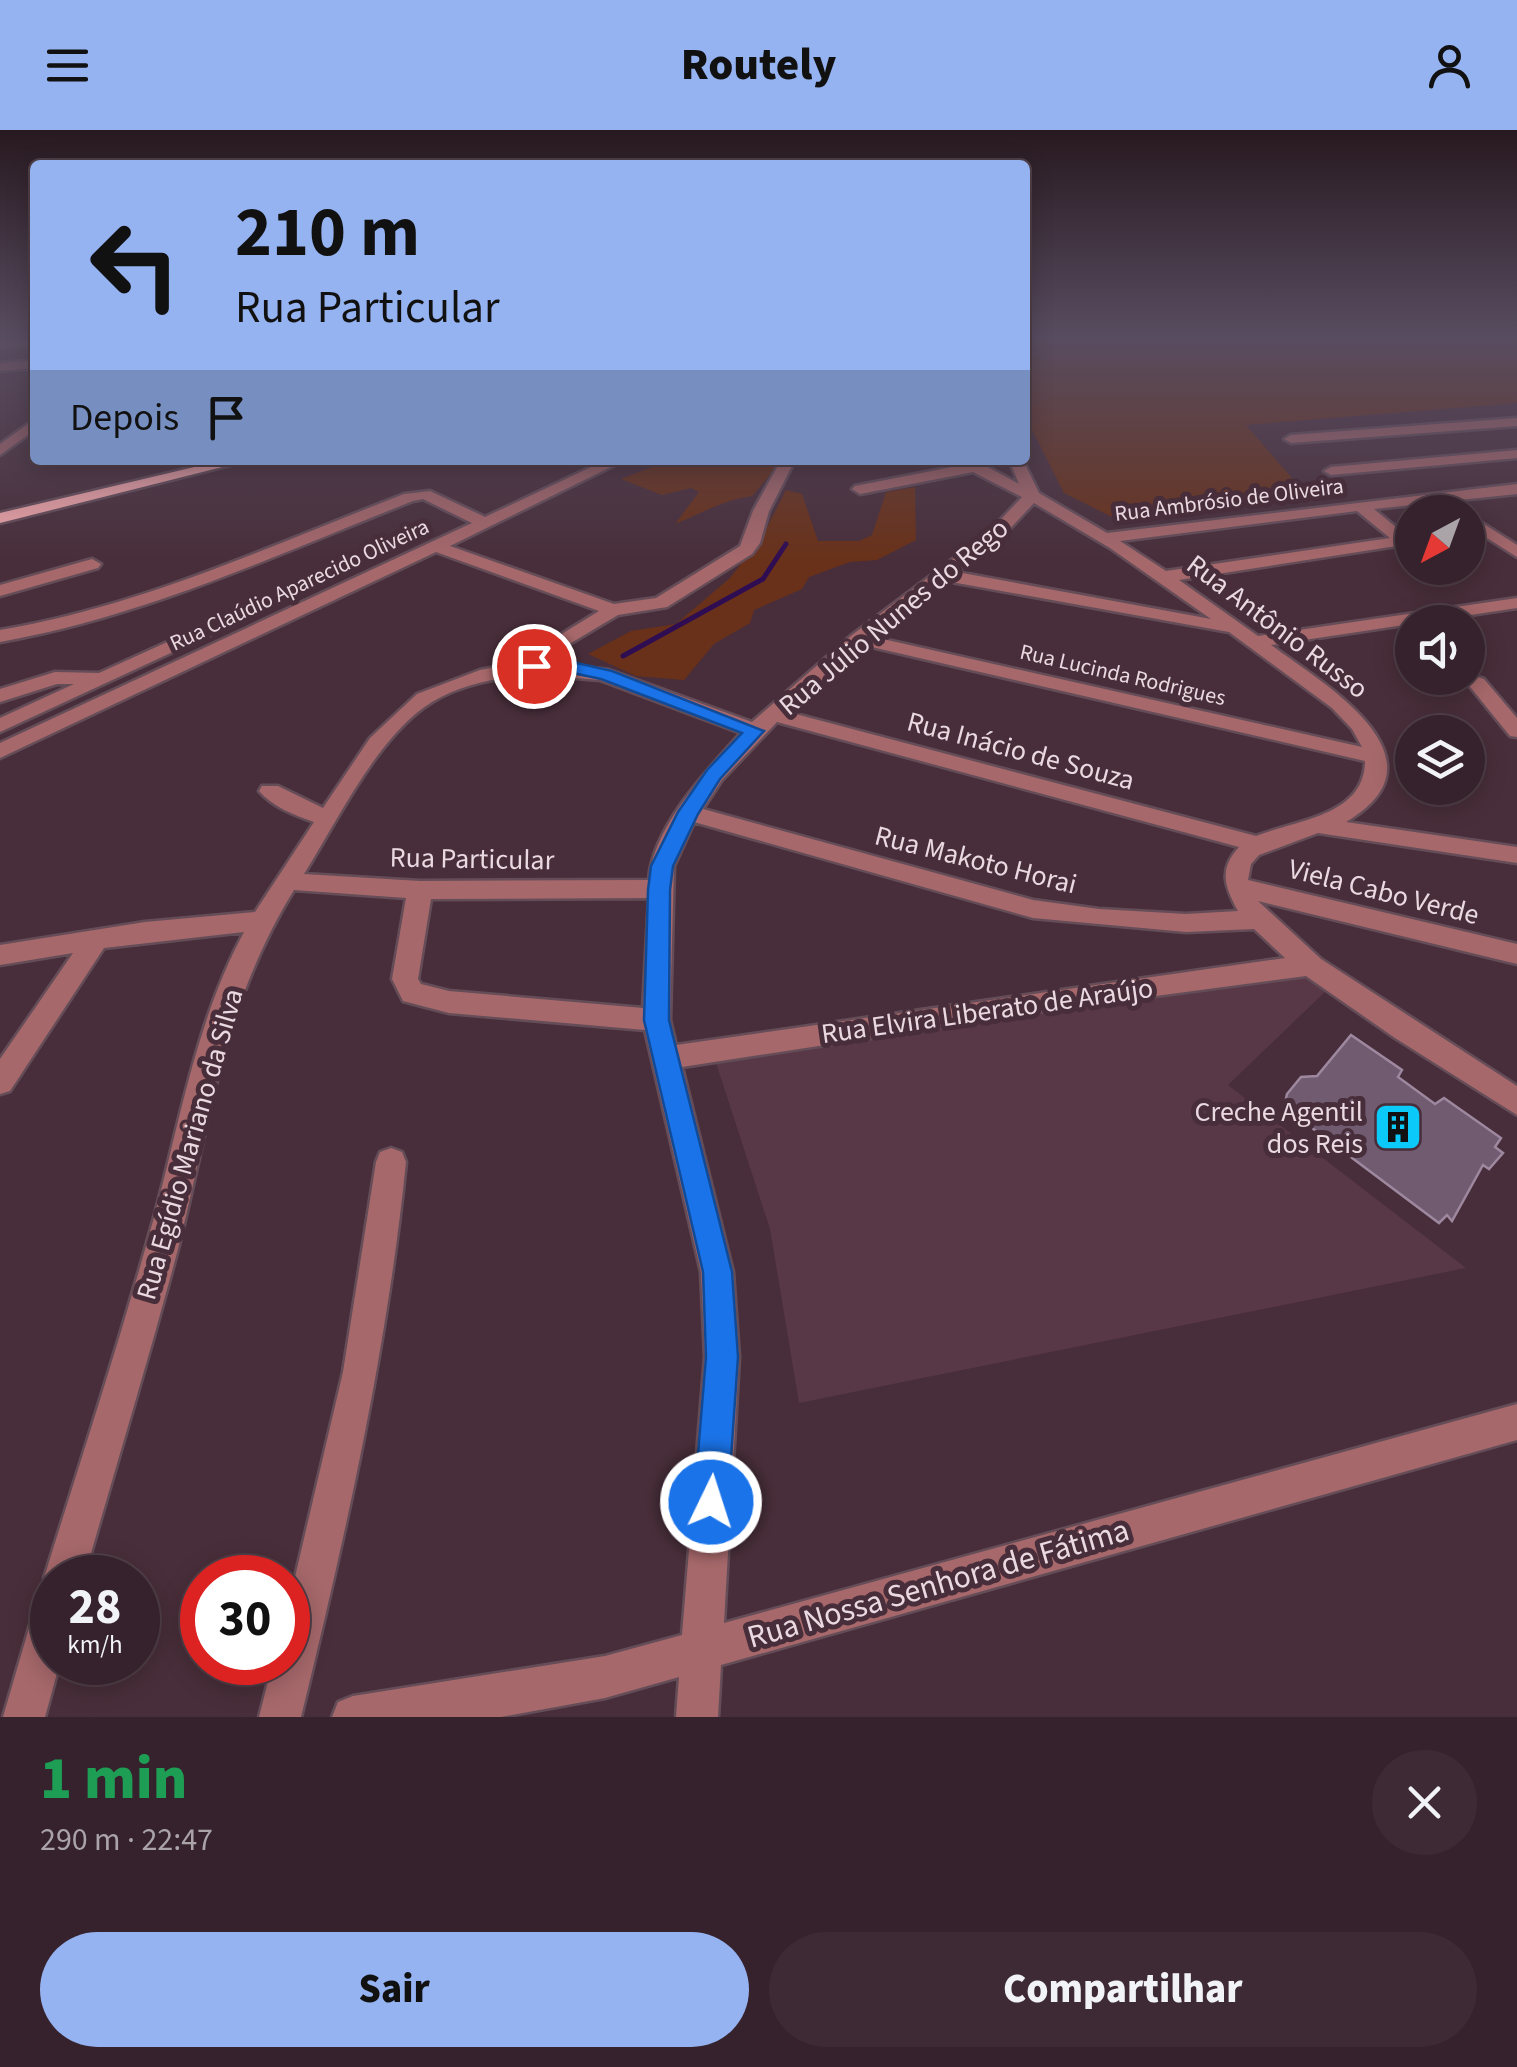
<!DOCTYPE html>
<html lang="pt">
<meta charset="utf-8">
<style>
:root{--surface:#36222c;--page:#3d2a34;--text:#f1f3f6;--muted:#aaa4a9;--line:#503f48;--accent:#95b2f1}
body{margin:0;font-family:"Source Sans 3",sans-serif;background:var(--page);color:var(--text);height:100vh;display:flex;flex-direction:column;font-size:38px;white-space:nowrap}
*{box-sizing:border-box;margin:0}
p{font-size:32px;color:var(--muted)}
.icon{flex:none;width:55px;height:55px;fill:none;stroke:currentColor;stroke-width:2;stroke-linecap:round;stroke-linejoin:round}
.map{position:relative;height:1587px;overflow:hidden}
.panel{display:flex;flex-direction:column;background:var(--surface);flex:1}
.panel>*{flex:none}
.hud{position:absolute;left:30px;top:30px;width:1000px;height:305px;border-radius:10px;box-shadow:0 5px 25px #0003,0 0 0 2px var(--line);background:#95b2f1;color:#111;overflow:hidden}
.needle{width:65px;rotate:221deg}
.buttons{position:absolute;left:1395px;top:365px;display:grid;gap:20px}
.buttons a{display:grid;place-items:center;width:90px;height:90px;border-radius:50%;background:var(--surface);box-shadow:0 5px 25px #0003,0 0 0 2px var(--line);font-size:50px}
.speed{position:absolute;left:30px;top:1425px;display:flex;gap:20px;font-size:50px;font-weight:700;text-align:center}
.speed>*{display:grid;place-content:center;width:130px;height:130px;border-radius:50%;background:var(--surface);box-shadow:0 5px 25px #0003,0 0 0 2px var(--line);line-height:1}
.speed small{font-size:25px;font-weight:400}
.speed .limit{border:15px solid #d22;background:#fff;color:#111}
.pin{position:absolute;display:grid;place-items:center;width:85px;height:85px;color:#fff;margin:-42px;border:5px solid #fff;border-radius:50%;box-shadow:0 2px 10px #0007}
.me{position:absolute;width:110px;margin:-55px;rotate:4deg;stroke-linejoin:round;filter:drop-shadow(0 0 8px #0008)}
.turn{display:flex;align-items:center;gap:35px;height:210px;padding:0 40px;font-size:45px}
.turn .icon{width:130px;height:130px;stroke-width:2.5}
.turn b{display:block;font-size:70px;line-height:85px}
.then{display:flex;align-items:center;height:95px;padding:0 40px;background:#0003;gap:20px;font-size:38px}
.round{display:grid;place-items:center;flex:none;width:105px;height:105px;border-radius:52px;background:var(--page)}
.head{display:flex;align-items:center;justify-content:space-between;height:170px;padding:0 40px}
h1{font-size:60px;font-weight:800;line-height:75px;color:#1e9e55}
.action{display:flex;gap:20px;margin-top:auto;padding:20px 40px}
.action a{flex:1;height:115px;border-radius:60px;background:var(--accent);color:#111;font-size:40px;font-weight:800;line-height:115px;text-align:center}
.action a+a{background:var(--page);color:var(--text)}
header{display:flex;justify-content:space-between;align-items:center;height:130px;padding:0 40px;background:var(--accent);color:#111;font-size:45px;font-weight:800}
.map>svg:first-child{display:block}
.built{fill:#583746}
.green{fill:#693119}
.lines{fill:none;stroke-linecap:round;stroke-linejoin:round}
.stream{stroke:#2f0d53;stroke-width:5}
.building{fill:#705b70;stroke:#9e889f;stroke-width:2.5}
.minor-casing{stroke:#654d58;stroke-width:5}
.major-casing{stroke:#654d58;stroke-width:5}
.minor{fill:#a6686b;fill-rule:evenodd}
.major{fill:#f4a8ab;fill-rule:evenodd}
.route{fill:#1a73e8;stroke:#114b97;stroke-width:2.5}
.labels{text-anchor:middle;stroke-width:10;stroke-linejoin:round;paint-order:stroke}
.far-street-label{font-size:22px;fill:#ead9e0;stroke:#482e3a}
.street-label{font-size:28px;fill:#ead9e0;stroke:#482e3a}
.poi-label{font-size:28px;fill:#ead9e0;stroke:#482e3a;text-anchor:end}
.near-street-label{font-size:32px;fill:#ead9e0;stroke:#482e3a}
</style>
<header><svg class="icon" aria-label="menu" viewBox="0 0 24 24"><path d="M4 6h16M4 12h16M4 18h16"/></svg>Routely<svg class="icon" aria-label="person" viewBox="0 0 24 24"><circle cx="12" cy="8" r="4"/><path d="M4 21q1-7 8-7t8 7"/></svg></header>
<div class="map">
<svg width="1517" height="1587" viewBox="0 0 1517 1587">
<rect width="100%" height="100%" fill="#482e3a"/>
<!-- built -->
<path class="built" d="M1309 843 1328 859 1228 955 1466 1138 799 1273 770 1099 716 933Z"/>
<!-- green -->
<path class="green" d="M1025 209H1517V273L1246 295 1303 361 1272 372 1114 388 1064 363 1025 286Z
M652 330H783L752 366C720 371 705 382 675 394L699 362 691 358 662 365 621 349 657 335Z
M915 357 916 410 877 430 850 432 809 447 802 459 754 480 750 493 714 514 684 550 636 546 588 524 631 501 676 494 730 448 762 407 786 360 802 364 818 411H859L872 405 886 362Z"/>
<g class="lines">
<!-- stream -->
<path class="stream" d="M623 526 763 449 786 414"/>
</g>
<!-- building -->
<path class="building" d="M1351 905 1402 940 1398 947 1435 974 1444 968 1501 1008 1495 1017 1503 1023 1489 1039 1483 1035 1452 1091 1447 1085 1439 1093 1284 977 1287 964 1301 947 1317 946Z"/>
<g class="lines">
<!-- minor casing -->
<g class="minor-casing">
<path id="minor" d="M35 209V215L0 218V210Z
M35 230V238L0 241V233Z
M1517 288V296L1291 313 1284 309 1291 305Z
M35 289V300L0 325V314Z
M1517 320V328L1331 345 1324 341 1331 337Z
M606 330H625L450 416 614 474 656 468 740 416 753 381 781 330H795L769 381 760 413 752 424 667 477 618 485 539 532 609 540 752 592 852 505 990 401 1022 367 973 342 860 364 852 359 855 356 962 335 958 330H975L1019 354 1009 330H1023L1039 363 1107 403 1517 354V364L1374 379 1409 408V414L1179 450 1258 506 1517 468V478L1271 515C1324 554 1453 629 1346 692L1517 717V733L1318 703 1259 725 1251 734 1248 750 1517 814V834L1258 771 1321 829 1517 956V985L1395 908 1306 846 1058 879 682 937 733 1142 739 1227 724 1493 1517 1274V1310L721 1535 718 1587H676L679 1547 605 1568 501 1587H332L338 1572 353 1566 605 1526 682 1505 705 1227 701 1142 645 900 449 883 403 871 392 849 406 768 294 760C221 879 211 989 178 1119 149 1229 115 1338 84 1448H52L50 1462 44 1448C81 1329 120 1211 153 1091 180 993 195 893 244 802L104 818 10 961 0 964V929L73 823 0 835V815L145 792 255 782 314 692C294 685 273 677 259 661L262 656H278L323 678 370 608 417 564 480 540 513 534 599 481 436 422 0 628V613L472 393 423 369 413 371C276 425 146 486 0 512V500C142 476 270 416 404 364L430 361 485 387ZM1034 373 1110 418 1211 489 957 442 1002 407ZM1357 381 1390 408 1166 441 1120 411ZM946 451 1229 502 1332 578 1352 599 1362 617 874 507ZM863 515 1365 631C1365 686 1296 690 1256 706L788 582ZM527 544 600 550 741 603C707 640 652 698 649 750L420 751 304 744C338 690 378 605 432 572 461 554 495 549 527 544ZM777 592 1239 717C1218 740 1225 757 1238 781L1186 784 1099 779 1033 770 703 679 722 650ZM694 692 1033 788 1186 802 1254 799 1285 828 676 915 670 890 674 736ZM649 768 643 878 449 861 421 854 418 849 431 769Z
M1468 384 1517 415V427L1468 396Z
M92 429 101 434 98 438 0 466V455Z
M251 474 257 475V483L0 602V588L74 554H57L0 572V559L55 542 99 543Z
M1477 547 1484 549 1517 588V607L1510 606 1467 553Z
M391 1018 402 1022 406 1032C387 1220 346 1403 301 1587H259L273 1532H288V1477L343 1242 376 1032 380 1022Z
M52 1468V1532H60L45 1587H3L32 1488 38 1474Z"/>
</g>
<!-- major casing -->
<g class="major-casing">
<path id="major" d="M224 330H250L0 393V383Z"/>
</g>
<!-- minor -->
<use href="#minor" class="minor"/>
<!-- major -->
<use href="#major" class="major"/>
</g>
<!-- sky -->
<linearGradient id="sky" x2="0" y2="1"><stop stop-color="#281920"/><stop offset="0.48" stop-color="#584c60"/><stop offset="1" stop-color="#584c60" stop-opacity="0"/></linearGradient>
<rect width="1517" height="432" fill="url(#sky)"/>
<!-- route -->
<path class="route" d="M534 531H568L612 541 764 601 720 649 698 684 673 736 670 760 669 890 732 1142 738 1227 728 1372 723 1384 711 1389 699 1384 694 1372 706 1227 703 1142 644 890 648 760 651 736 678 682 707 640 742 603 601 549 568 542 528 540V532Z"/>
<!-- icons -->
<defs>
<g id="building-square" transform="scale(2.5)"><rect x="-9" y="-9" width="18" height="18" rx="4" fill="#0bcafa" stroke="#482e3a"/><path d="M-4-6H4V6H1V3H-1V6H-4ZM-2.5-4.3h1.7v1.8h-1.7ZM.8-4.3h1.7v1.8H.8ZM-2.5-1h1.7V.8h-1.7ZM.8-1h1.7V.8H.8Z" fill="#111"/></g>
</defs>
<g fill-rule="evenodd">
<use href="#building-square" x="1398" y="997"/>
</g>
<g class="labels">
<!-- far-street labels -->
<g class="far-street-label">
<text transform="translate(1229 369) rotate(-7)" y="8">Rua Ambrósio de Oliveira</text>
<text transform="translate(299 454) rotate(-25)" y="8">Rua Claúdio Aparecido Oliveira</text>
<text transform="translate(1123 544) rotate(13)" y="8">Rua Lucinda Rodrigues</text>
</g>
<!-- street labels -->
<g class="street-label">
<text transform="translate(893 486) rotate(-40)" y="10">Rua Júlio Nunes do Rego</text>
<text transform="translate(1278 496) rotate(37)" y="10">Rua Antônio Russo</text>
<text transform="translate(1021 620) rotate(15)" y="10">Rua Inácio de Souza</text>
<text transform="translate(472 728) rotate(1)" y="10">Rua Particular</text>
<text transform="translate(976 729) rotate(14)" y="10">Rua Makoto Horai</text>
<text transform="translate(1384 761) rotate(14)" y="10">Viela Cabo Verde</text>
<text transform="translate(987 880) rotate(-8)" y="10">Rua Elvira Liberato de Araújo</text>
<text transform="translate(189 1014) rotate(-74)" y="10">Rua Egídio Mariano da Silva</text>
</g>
<!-- poi labels -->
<g class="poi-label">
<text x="1363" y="991">Creche Agentil<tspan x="1363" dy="32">dos Reis</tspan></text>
</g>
<!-- near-street labels -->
<g class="near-street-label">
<text transform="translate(938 1453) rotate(-16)" y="11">Rua Nossa Senhora de Fátima</text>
</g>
</g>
</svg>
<div class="buttons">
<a><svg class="needle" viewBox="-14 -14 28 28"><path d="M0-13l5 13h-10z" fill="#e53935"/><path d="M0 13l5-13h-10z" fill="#aaa4a9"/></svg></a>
<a><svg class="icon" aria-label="sound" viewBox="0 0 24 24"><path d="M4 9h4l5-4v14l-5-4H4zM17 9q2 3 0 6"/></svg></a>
<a><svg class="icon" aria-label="layers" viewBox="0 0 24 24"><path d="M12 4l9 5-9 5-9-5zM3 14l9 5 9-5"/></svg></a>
</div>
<div class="speed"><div>28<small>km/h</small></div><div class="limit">30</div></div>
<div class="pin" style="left:534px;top:536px;background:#d93025"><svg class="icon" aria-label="arrive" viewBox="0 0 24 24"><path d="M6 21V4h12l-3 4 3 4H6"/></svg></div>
<svg class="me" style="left:711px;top:1372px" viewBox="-20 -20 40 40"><circle r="17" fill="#1a73e8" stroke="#fff" stroke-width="3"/><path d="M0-11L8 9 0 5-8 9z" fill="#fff"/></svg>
<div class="hud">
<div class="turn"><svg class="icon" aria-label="left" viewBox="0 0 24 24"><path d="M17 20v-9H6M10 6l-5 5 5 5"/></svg><div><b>210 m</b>Rua Particular</div></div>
<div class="then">Depois<svg class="icon" aria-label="arrive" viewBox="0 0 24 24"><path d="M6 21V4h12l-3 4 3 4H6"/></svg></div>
</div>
</div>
<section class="panel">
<div class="head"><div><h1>1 min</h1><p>290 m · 22:47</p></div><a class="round"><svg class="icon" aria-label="close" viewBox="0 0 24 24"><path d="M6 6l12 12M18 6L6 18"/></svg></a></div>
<div class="action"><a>Sair</a><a>Compartilhar</a></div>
</section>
